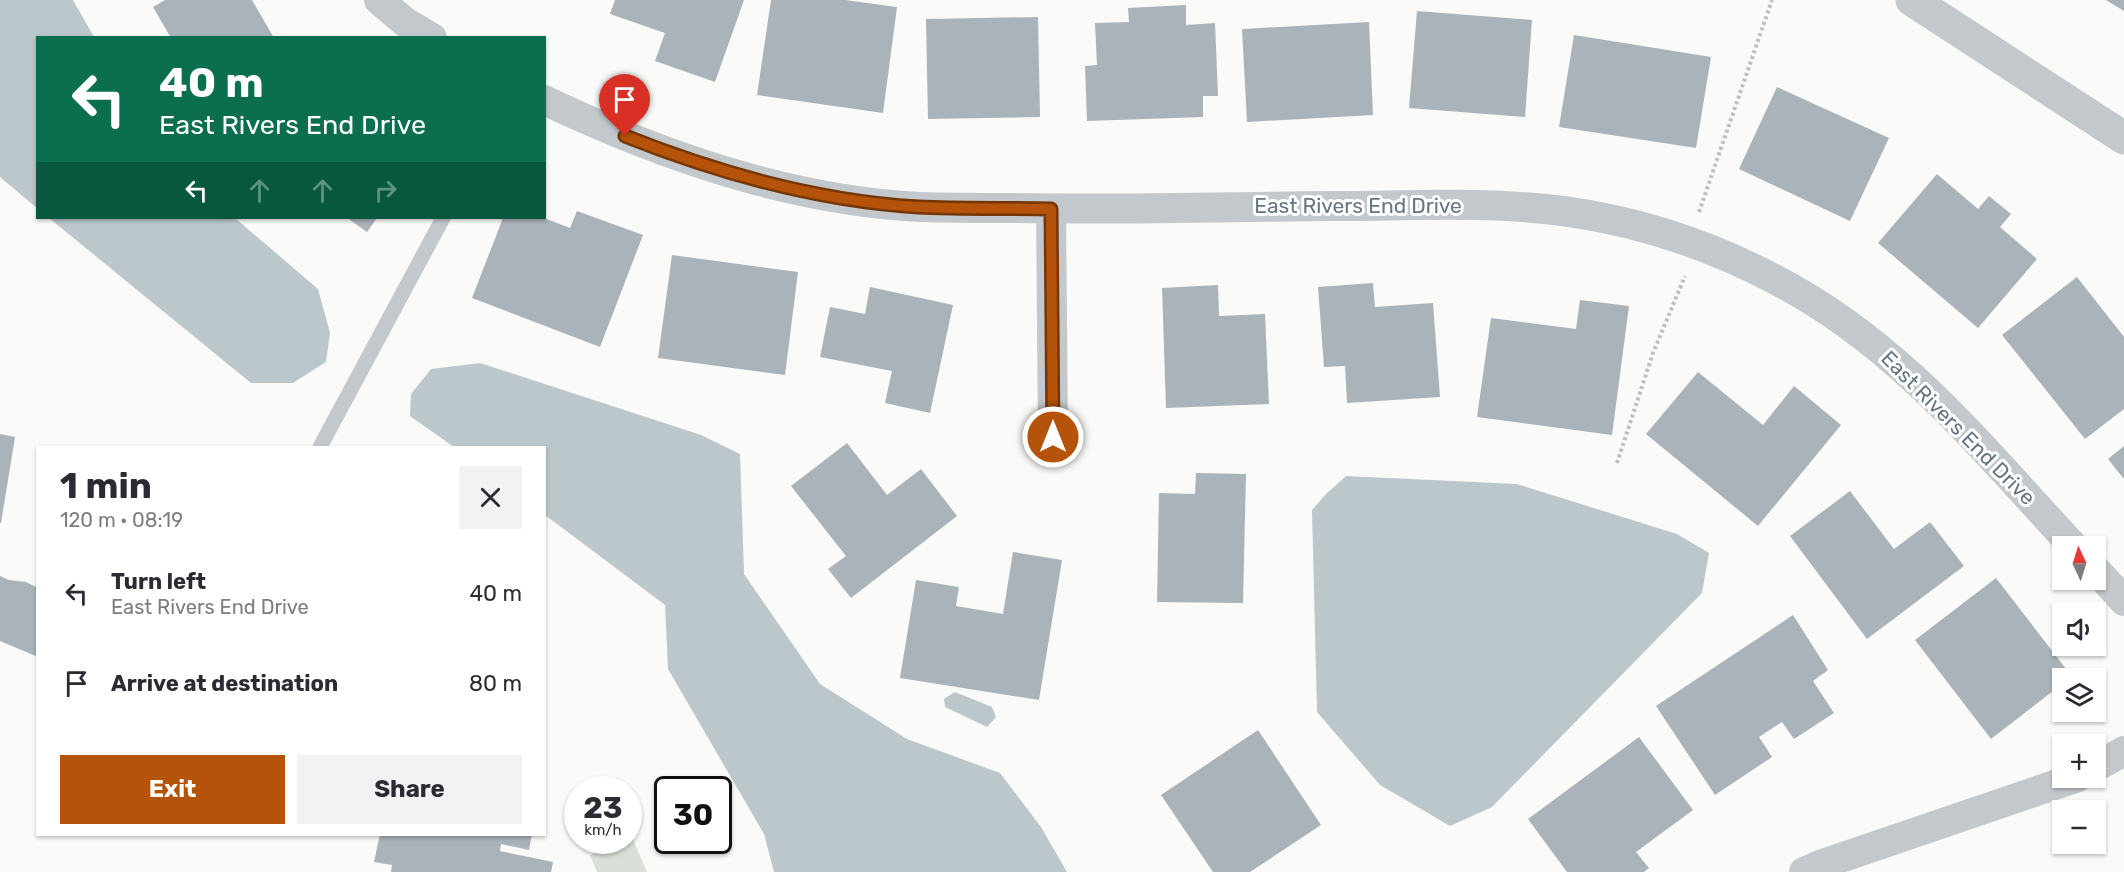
<!DOCTYPE html>
<meta charset="utf-8">
<style>
:root{--surface:#fff;--page:#f2f2f3;--text:#2b2b33;--muted:#7c7c81;--accent:#b45309}
body{margin:0;font-family:Rubik,sans-serif;background:var(--page);color:var(--text);height:100vh;display:flex;flex-direction:column;font-size:22px;white-space:nowrap}
*{box-sizing:border-box;margin:0}
p{font-size:20px;color:var(--muted)}
.icon{flex:none;width:33px;height:33px;fill:none;stroke:currentColor;stroke-width:2;stroke-linecap:round;stroke-linejoin:round}
.map{position:relative;flex:1;overflow:hidden}
.details{position:absolute;left:36px;top:446px;width:510px;height:390px;display:flex;flex-direction:column;background:var(--surface);border-radius:0px;box-shadow:0 2px 4px #0004}
.details>*{flex:none}
.banner{position:absolute;left:36px;top:36px;width:510px;height:183px;border-radius:0px;box-shadow:0 2px 4px #0004;background:#0b6e4f;color:#fff;overflow:hidden}
.needle{width:39px;rotate:356deg}
.controls{position:absolute;left:2052px;top:536px;display:grid;gap:12px}
.controls a{display:grid;place-items:center;width:54px;height:54px;border-radius:0px;background:var(--surface);box-shadow:0 2px 4px #0004;font-size:30px}
.speed{position:absolute;left:564px;top:776px;display:flex;gap:12px;font-size:30px;font-weight:700;text-align:center}
.speed>*{display:grid;place-content:center;width:78px;height:78px;border-radius:50%;background:var(--surface);box-shadow:0 2px 4px #0004;line-height:1}
.speed small{font-size:15px;font-weight:400}
.speed .limit{border:3px solid #111;border-radius:9px;background:#fff;color:#111}
.pin{position:absolute;display:grid;place-items:center;width:51px;height:51px;color:#fff;margin:-62px -26px;border-radius:50% 50% 50% 0;rotate:-45deg;box-shadow:0 0 6px #0007}
.pin .icon{rotate:45deg}
.me{position:absolute;width:66px;margin:-33px;rotate:0deg;stroke-linejoin:round;filter:drop-shadow(0 0 4px #0008)}
.turn{display:flex;align-items:center;gap:21px;height:126px;padding:0 24px;font-size:27px}
.turn .icon{width:78px;height:78px;stroke-width:2.5}
.turn b{display:block;font-size:42px;line-height:51px}
.lanes{display:flex;align-items:center;height:57px;padding:0 24px;background:#0003;justify-content:center;gap:30px;direction:ltr}
.lanes .off{opacity:.35}
.round{display:grid;place-items:center;flex:none;width:63px;height:63px;border-radius:0px;background:var(--page)}
.overview{display:flex;align-items:center;justify-content:space-between;height:102px;padding:0 24px}
h1{font-size:36px;font-weight:700;line-height:45px}
.primary-button{display:flex;gap:12px;margin-top:auto;padding:12px 24px}
.primary-button a{flex:1;height:69px;border-radius:0px;background:var(--accent);color:#fff;font-size:24px;font-weight:700;line-height:69px;text-align:center}
.primary-button a+a{background:var(--page);color:var(--text)}
ul{padding:0;list-style:none}
li{display:flex;align-items:center;gap:18px;height:90px;padding:0 24px}
li div{flex:1}
li b{display:block;font-size:22px}
li em{font-style:normal}
.map>svg:first-child{display:block}
.green{fill:#dadfd7}
.water{fill:#bbc7cb}
.building{fill:#aab3b9}
.lines{fill:none;stroke-linecap:round;stroke-linejoin:round}
.path{stroke:#bbbfc2;stroke-width:4;stroke-dasharray:3 3;stroke-linecap:butt}
.service{stroke:#c3c8cc;stroke-width:15}
.minor{stroke:#c3c8cc;stroke-width:30}
.tertiary{stroke:#c3c8cc;stroke-width:33}
.route-casing{stroke:#753606;stroke-width:15}
.route{stroke:#b45309;stroke-width:10}
.labels{text-anchor:middle;stroke-width:6;stroke-linejoin:round;paint-order:stroke}
.street-label{font-size:21px;fill:#657683;stroke:#fff}
</style>
<div class="map">
<svg width="2124" height="872" viewBox="0 0 2124 872">
<rect width="100%" height="100%" fill="#fafaf8"/>
<!-- green -->
<path class="green" d="M632 837 647 872H597L590 855 628 840Z"/>
<!-- water -->
<path class="water" d="M0 0H73L94 37 38 38 37 208 0 177Z
M49 218H235L318 289 330 333 326 362 293 383H251Z
M480 363 701 435 740 454 744 574 820 684 907 739 1000 773 1041 827 1067 872H774L764 834 668 669 665 605 545 515 544 447H454L410 416 411 394 431 369Z
M1346 476 1517 484 1677 534 1709 553 1702 593 1492 807 1450 826 1380 785 1317 712 1312 510 1326 494Z
M955 692 992 707 996 717 987 727 945 707 944 699Z"/>
<!-- building -->
<path class="building" d="M165 0H252L274 38H171L153 7Z
M615 0H744L715 82 655 61 665 33 610 14Z
M771 0H845L897 7 883 113 757 95Z
M2106 0H2124V11Z
M1186 5V25L1215 23 1218 96H1203V117L1087 121 1085 66 1097 65 1095 23 1129 22 1128 8Z
M1417 11 1532 20 1525 117 1409 108Z
M1038 17 1040 117 928 119 926 19Z
M1369 22 1373 115 1247 122 1242 29Z
M1574 35 1711 57 1696 148 1559 127Z
M1777 87 1889 138 1850 221 1739 169Z
M1937 174 1978 209 1989 196 2011 214 2000 227 2037 259 1978 328 1878 243Z
M577 211 643 235 600 347 472 298 503 218H544L570 228Z
M347 218H377L367 232Z
M672 255 798 272 785 375 658 358Z
M2077 277 2124 337V409L2085 439 2002 335Z
M1373 283 1375 307 1433 303 1440 397 1347 403 1345 366 1324 367 1318 287Z
M1218 285 1219 316 1265 314 1269 404 1166 408 1162 288Z
M870 287 953 305 930 413 885 403 892 371 820 357 830 307 865 314Z
M1580 300 1629 306 1612 435 1477 417 1491 318 1576 329Z
M1698 372 1763 425 1794 386 1841 425 1758 526 1646 434Z
M0 434 15 437 1 523H0Z
M847 443 887 495 921 469 957 516 851 598 828 569 846 556 791 486Z
M2124 446V479L2108 459Z
M1196 473 1246 474 1243 603 1157 602 1159 493 1195 494Z
M1850 491 1894 549 1930 522 1964 566 1867 639 1790 536Z
M1013 552 1062 560 1039 700 900 678 916 580 959 587 956 606 1003 614Z
M0 576 9 580 26 582 38 588V657L0 641Z
M1996 578 2073 678H2062V684L1991 739 1915 640Z
M1793 615 1828 670 1813 681 1834 713 1794 739 1782 722 1759 737 1772 757 1715 795 1656 706Z
M1258 730 1321 825 1250 872H1213L1161 795Z
M1639 737 1693 810 1636 852 1649 868 1644 872H1567L1528 819Z
M380 834H532L529 850 501 844 500 851 553 862 551 872H391L392 865 374 862Z"/>
<g class="lines">
<!-- path -->
<path class="path" d="M1699 212 1772 0
M1617 463 1653 353 1685 276"/>
<!-- service -->
<path class="service" d="M320 447 443 218"/>
<!-- minor -->
<path class="minor" d="M379 0 405 22 432 38
M544 100C662 156 789 200 920 207 950 208 981 208 1012 208 1117 210 1223 207 1329 206 1406 206 1486 201 1563 211 1637 221 1710 245 1776 280 1898 343 1981 447 2073 546
M1051 209 1053 437
M2096 570 2124 601
M2096 767 2124 751
M1804 872 1820 865 2078 777"/>
<!-- tertiary -->
<path class="tertiary" d="M1912 0 2124 138"/>
</g>
<g class="lines">
<!-- route casing -->
<g class="route-casing">
<path id="route" d="M625 136C718 173 817 201 918 207 962 209 1007 208 1051 209L1053 437"/>
</g>
<!-- route -->
<use href="#route" class="route"/>
</g>
<g class="labels">
<!-- street labels -->
<g class="street-label">
<text x="1358" y="213">East Rivers End Drive</text>
<text transform="translate(1958 428) rotate(45)" y="7">East Rivers End Drive</text>
</g>
</g>
</svg>
<div class="controls">
<a><svg class="needle" viewBox="-14 -14 28 28"><path d="M0-13l5 13h-10z" fill="#e53935"/><path d="M0 13l5-13h-10z" fill="#7c7c81"/></svg></a>
<a><svg class="icon" aria-label="sound" viewBox="0 0 24 24"><path d="M4 9h4l5-4v14l-5-4H4zM17 9q2 3 0 6"/></svg></a>
<a><svg class="icon" aria-label="layers" viewBox="0 0 24 24"><path d="M12 4l9 5-9 5-9-5zM3 14l9 5 9-5"/></svg></a>
<a>+</a>
<a>−</a>
</div>
<div class="speed"><div>23<small>km/h</small></div><div class="limit">30</div></div>
<div class="pin" style="left:625px;top:136px;background:#d93025"><svg class="icon" aria-label="arrive" viewBox="0 0 24 24"><path d="M6 21V4h12l-3 4 3 4H6"/></svg></div>
<svg class="me" style="left:1053px;top:437px" viewBox="-20 -20 40 40"><circle r="17" fill="#b45309" stroke="#fff" stroke-width="3"/><path d="M0-11L8 9 0 5-8 9z" fill="#fff"/></svg>
<div class="banner">
<div class="turn"><svg class="icon" aria-label="left" viewBox="0 0 24 24"><path d="M17 20v-9H6M10 6l-5 5 5 5"/></svg><div><b>40 m</b>East Rivers End Drive</div></div>
<div class="lanes"><svg class="icon" aria-label="left" viewBox="0 0 24 24"><path d="M17 20v-9H6M10 6l-5 5 5 5"/></svg><svg class="icon off" aria-label="ahead" viewBox="0 0 24 24"><path d="M12 20V5M6 11l6-6 6 6"/></svg><svg class="icon off" aria-label="ahead" viewBox="0 0 24 24"><path d="M12 20V5M6 11l6-6 6 6"/></svg><svg class="icon off" aria-label="right" viewBox="0 0 24 24"><path d="M7 20v-9h11M14 6l5 5-5 5"/></svg></div>
</div>
<section class="details">
<div class="overview"><div><h1>1 min</h1><p>120 m · 08:19</p></div><a class="round"><svg class="icon" aria-label="close" viewBox="0 0 24 24"><path d="M6 6l12 12M18 6L6 18"/></svg></a></div>
<ul>
<li><svg class="icon" aria-label="left" viewBox="0 0 24 24"><path d="M17 20v-9H6M10 6l-5 5 5 5"/></svg><div><b>Turn left</b><p>East Rivers End Drive</p></div><em>40 m</em></li>
<li><svg class="icon" aria-label="arrive" viewBox="0 0 24 24"><path d="M6 21V4h12l-3 4 3 4H6"/></svg><div><b>Arrive at destination</b></div><em>80 m</em></li>
</ul>
<div class="primary-button"><a>Exit</a><a>Share</a></div>
</section>
</div>
